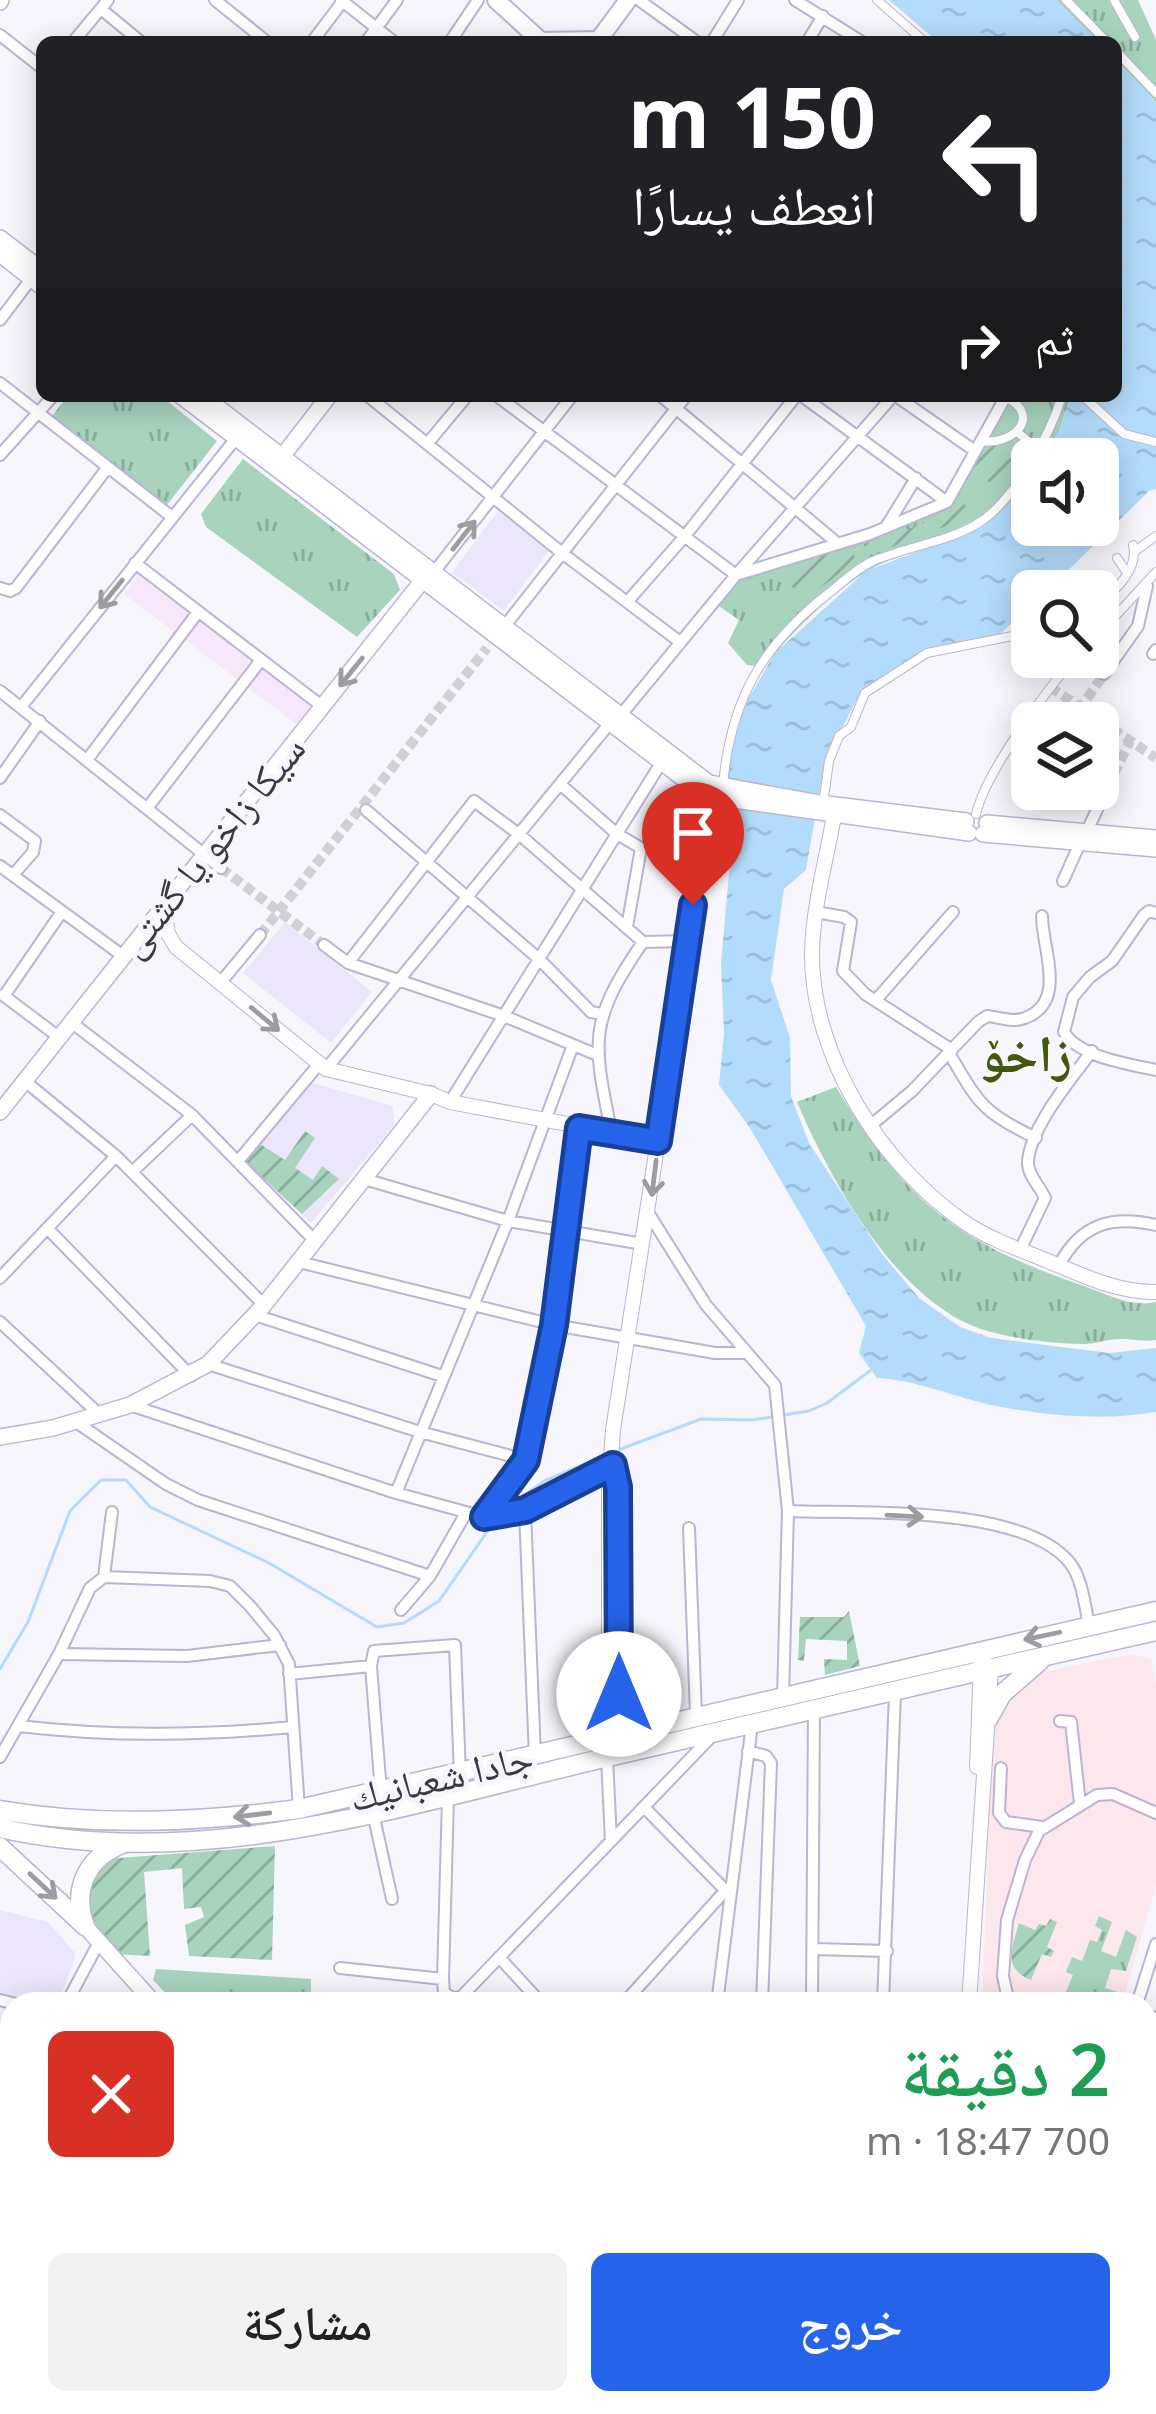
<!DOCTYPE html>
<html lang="ar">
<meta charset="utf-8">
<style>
:root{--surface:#fff;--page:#f2f2f2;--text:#222;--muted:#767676;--accent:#2563eb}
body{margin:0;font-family:"Noto Sans","Noto Naskh Arabic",sans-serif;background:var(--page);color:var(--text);direction:rtl;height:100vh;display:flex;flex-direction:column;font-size:45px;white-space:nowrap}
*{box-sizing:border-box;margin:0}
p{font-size:39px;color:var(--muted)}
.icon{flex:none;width:66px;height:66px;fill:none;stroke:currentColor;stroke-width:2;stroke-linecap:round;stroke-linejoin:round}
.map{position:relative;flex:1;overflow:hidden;direction:ltr}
.drawer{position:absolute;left:0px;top:1992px;width:1158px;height:423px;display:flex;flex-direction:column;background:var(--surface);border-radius:36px 36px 0 0;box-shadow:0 6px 30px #0003;direction:rtl}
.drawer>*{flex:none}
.hud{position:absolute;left:36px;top:36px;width:1086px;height:366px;border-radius:18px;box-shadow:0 6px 30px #0003;direction:rtl;background:#202124;color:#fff;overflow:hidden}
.buttons{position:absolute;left:1011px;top:438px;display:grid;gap:24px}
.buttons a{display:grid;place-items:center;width:108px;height:108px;border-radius:18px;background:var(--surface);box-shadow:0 6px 30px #0003;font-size:60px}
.pin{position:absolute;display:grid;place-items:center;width:102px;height:102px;color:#fff;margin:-123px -51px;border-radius:50% 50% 50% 0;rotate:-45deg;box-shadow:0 0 12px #0007}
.pin .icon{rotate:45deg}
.me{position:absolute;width:132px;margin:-66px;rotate:0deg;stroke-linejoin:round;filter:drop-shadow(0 0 9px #0008)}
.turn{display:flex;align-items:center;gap:42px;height:252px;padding:0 48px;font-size:54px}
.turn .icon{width:156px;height:156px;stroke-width:2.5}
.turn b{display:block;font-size:84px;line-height:102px}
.then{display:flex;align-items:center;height:114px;padding:0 48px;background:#0003;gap:24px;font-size:45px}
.round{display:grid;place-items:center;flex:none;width:126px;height:126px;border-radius:18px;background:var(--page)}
.head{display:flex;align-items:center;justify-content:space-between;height:204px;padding:0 48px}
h1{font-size:72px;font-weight:600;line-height:90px;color:#1e9e55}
.cta{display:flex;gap:24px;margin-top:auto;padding:24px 48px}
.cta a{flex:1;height:138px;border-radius:18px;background:var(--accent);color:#fff;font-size:48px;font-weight:600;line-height:138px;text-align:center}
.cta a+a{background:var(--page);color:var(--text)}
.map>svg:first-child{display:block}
.commercial{fill:#f6e7fa}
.built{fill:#ece6fd}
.medical{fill:#fce7ec}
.grass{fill:url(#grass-tufts)}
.garden{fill:url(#garden-furrows)}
.water{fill:url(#water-ripples)}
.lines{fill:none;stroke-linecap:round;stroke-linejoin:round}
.stream{stroke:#b3dcfc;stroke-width:3}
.minor-tunnel{stroke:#d1d0d7;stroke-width:10;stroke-dasharray:10 5;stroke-linecap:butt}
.pedestrian-casing{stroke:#bbb4d2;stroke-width:10}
.minor-casing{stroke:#bbb4d2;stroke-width:14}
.tertiary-casing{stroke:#bbb4d2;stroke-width:16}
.secondary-casing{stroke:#bbb4d2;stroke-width:18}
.primary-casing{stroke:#bbb4d2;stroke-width:20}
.trunk-casing{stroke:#bbb4d2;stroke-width:21}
.pedestrian{stroke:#fff;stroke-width:8}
.minor{stroke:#fff;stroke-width:10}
.tertiary{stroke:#fff;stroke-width:14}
.secondary{stroke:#fff;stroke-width:15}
.primary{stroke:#fff;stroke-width:16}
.trunk{stroke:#fff;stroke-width:18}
.oneway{stroke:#9d9ca2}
.route-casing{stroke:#184099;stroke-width:30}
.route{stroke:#2563eb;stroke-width:21}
.labels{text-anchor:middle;stroke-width:10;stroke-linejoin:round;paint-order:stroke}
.street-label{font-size:39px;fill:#3b3844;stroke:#f7f6fc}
.district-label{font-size:51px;font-weight:bold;fill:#42580e;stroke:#f7f6fc}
</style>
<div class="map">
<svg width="1156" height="2414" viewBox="0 0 1156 2414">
<defs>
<pattern id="grass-tufts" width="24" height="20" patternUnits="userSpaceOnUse" patternTransform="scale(3)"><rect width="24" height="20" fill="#a8d4be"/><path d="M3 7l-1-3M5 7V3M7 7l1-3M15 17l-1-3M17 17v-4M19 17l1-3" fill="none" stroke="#8aad9c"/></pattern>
<pattern id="garden-furrows" width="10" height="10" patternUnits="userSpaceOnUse" patternTransform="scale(3)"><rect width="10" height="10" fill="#a8d4be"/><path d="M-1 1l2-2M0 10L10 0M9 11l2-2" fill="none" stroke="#8aad9c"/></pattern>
<pattern id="water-ripples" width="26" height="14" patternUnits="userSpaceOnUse" patternTransform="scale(3)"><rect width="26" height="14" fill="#b3dcfc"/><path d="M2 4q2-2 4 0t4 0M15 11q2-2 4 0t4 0" fill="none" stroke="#9bbed9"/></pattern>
</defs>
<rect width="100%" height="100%" fill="#f7f6fc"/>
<!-- commercial -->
<path class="commercial" d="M140 572 319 708 303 729 124 594Z"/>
<!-- built -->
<path class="built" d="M498 511 550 549 504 611 452 572Z
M285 922 372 992 331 1043 243 973Z
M310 1082 393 1106 394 1125 311 1223 246 1162Z
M0 1910 48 1922 76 1954 58 2004H39L0 1994Z"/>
<!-- medical -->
<path class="medical" d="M1132 1654 1151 1659 1156 1684V1885L1122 2004H982L993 1726 1002 1699 1023 1681 1041 1672Z"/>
<!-- grass -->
<path class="grass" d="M1056 0H1138L1156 40V102L1116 60V42H1099Z
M68 396H161L217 441 167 505 52 416Z
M1005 396H1070L1059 432 1041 459H1032C1032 473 1027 481 1019 492 977 549 918 540 866 572 832 593 788 635 765 667L747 665 728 643 739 620 713 602 736 575 947 502Z
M243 459 394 574 400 590 357 637 206 527 201 514Z
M836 1087C906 1202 956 1242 1084 1286 1107 1294 1132 1308 1156 1302V1340C1142 1342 1134 1339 1120 1339 1108 1339 1096 1344 1084 1344 1052 1344 1014 1339 984 1330 898 1303 830 1180 797 1102Z
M1099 1916 1112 1922 1101 1951 1116 1957 1126 1930 1137 1937 1126 1971 1111 1969 1105 1988 1118 1992 1114 2004 1062 2001 1073 1975 1066 1972 1072 1957 1082 1961 1090 1940 1097 1942 1102 1930 1095 1926Z
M156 1969 311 1979V2004H176L153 1980Z"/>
<!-- garden -->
<path class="garden" d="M1018 433 1029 449 1035 439 1044 441 1004 499 970 461 981 441Z
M960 487 962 500 972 516 868 556 864 544C902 530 942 525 960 487Z
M852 552 857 561 802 601 783 573 819 554Z
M305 1131 315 1138 295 1168 313 1180 322 1166 339 1179 302 1214 246 1162 260 1144 285 1160Z
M849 1611 860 1666 825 1675 824 1659 847 1660V1641L806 1639 804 1661 798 1660 800 1617H844Z
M275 1846 272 1960 189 1956 185 1925 204 1917 201 1907 184 1909 182 1868 144 1872 150 1956 114 1954 84 1920 89 1872 106 1859Z
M1050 1919 1057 1922 1047 1947 1054 1951 1051 1957 1042 1954 1031 1980C1002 1968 1012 1949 1019 1923L1035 1930 1039 1924 1046 1926Z"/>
<!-- water -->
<path class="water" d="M889 0H1056L1099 42H938Z
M1116 60 1156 102V489L1149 491 1047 591H1032V604L998 636 924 650 862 690 825 760 806 870 784 889 771 980 790 1038 791 1096 809 1143 882 1254 919 1298 960 1327 991 1338 1109 1353 1156 1348V1412C1105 1421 1047 1416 996 1406 956 1398 919 1380 877 1378L859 1353 866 1326 750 1128 719 1085 724 1033 721 963 733 828 727 757 743 708 775 653 866 571 982 527 1009 504 1032 472V525H1098V459H1041L1059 432 1070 396H1116Z"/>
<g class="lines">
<!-- stream -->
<path class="stream" d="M618 1450 701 1419 752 1420 809 1411 827 1403 871 1370
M502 1512 544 1481 604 1456
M0 1669 28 1622 70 1511 101 1480H126L150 1507 269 1563 377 1627 404 1623 439 1601 496 1519
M0 2324 12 2308
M1058 2403 1091 2414"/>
<!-- minor-tunnel -->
<path class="minor-tunnel" d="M1050 687 1156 758
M1070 723 1104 674
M1101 801 1130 741
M221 868 324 945
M260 935 487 648"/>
<!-- pedestrian casing -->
<g class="pedestrian-casing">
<path id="pedestrian" d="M877 0 925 42
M1066 0 1107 42
M1114 0 1135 37
M1116 51 1156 93
M1083 396 1124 434 1156 442
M1017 432 1028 441 1026 451 1035 454
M981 441C1014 446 1043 415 1005 397
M1135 551 1156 536
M1117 558 1127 573
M1093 577 1111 592
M1098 604C1116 591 1139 568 1133 545
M1098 635 1156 572
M723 786C730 701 762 645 829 593 843 582 857 568 873 561 906 547 947 542 977 524 1014 502 1050 435 1062 396
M823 805 829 761 839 736 851 727 865 693 927 653 1018 635 1032 640
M976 814C986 772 1046 690 1076 657"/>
</g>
<!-- minor casing -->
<g class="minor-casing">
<path id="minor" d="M215 0 267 42
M341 0 394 42
M639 0 697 42
M795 0 862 42
M101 9 141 42
M0 35 42 68
M73 42 108 0
M312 42 343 1
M366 42 397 0
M450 42 478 0
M712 42 738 0
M807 42 823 16
M0 320 31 279
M0 383 172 517
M368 396 562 553 680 642
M497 396 736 575 893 396
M661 396 836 542
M802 396 947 502
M896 396 975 451
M427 444 467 396
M0 455 53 396
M886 527 916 478
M135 563 323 707
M434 572 572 396
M0 588 10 591 16 588 108 467
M628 601 685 536 796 396
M504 627 686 396
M1153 654 1156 650
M1104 674 1138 626 1147 586
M0 691 221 868
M21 707 237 437
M620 716 736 575 870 534 947 502 1006 396
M87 760 198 612
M0 778 40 721
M560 784 617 834 641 848 627 927
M148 807 261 660
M366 810 539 959 591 1012 602 1014
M0 815 35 841 33 852 13 875
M1087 831 1101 801
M0 866 123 956
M1063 881 1080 843
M816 912 844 917 851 922 843 971
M1156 913 1149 911 1144 915 1112 961 1090 977 1073 997 1064 1032C1079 1057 1128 1064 1156 1070
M324 945 348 963 504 1016 595 1054
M348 963 474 801 520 835 643 942 689 941
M843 971 865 994 952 1050
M221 982 260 935
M3 995 60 1038
M4 996 61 913
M876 1000 953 912
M71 1022 192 1115 313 1239
M949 1053C978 1102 981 1112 1036 1138
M326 1069 610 723
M26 1082 116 1156 264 1305
M450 1102 661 763
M870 1126 912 1091 978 1022 987 1016C999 1017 1013 1023 1025 1018 1068 1002 1042 949 1042 916
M612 1135C593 1042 587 1023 643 942
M239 1160 319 1064
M132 1172 192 1115
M364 1179 508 1221 643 1244
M649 1214 706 1305 775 1385 788 1511 783 1698
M48 1229 191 1376
M1020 1250 1045 1198C1040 1186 1028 1176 1028 1163 1029 1128 1072 1078 1092 1051
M299 1262 554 1325 715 1353H747
M1059 1265C1081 1224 1111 1215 1156 1225
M0 1278 116 1156
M255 1315 442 1376
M0 1322 100 1415
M208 1364 420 1432 526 1460
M130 1405 396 1493 484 1517 525 1511 613 1465
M76 1422 166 1484 198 1500 430 1576
M396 1493 508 1221 573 1045
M525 1511 535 1757
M788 1511C860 1514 1022 1504 1070 1563 1082 1578 1085 1606 1089 1626
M484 1517 526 1460 554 1325 579 1128
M689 1528 696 1716
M104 1577 112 1512
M401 1610 430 1576 466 1513
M59 1654 187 1656 280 1645
M289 1674 371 1666
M1060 1721 1071 1722 1080 1804
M19 1726C111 1737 199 1736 292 1727
M748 1751 766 1756 771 1763 762 2004
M0 1757 59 1654 90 1588 104 1577 210 1581 230 1586 250 1606 274 1635 289 1664 299 1809
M607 1757 611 1841
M1001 1768 999 1813 1006 1822 1042 1827
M381 1792 371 1666 374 1651 455 1645 460 1775
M448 1798 443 1979 444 1993 455 1999 462 1996 712 1736
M644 1807 729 1894
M373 1813 392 1899
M814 1949 887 1951
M499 1957 542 2004
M340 1968 443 1979
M0 2000 16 2004
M66 2004 98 1944
M623 2004 724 1892
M717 2004 752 1724
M812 2004 814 1710
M883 2004 895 1693
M1009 2004 1003 1976 1007 1920 1025 1860 1039 1831 1097 1795 1113 1794 1156 1813
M1137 2004 1156 1944
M1146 2016 1156 2018
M0 2084 12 2087
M1146 2101 1156 2067
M0 2108 12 2095
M1146 2111 1156 2124
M0 2166 12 2170
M1146 2186 1156 2200
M1146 2235 1156 2237
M1146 2318 1151 2319 1156 2298
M0 2354 12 2339
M178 2403 187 2414
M293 2403 304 2414
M400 2403 411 2414
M636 2403 646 2414
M748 2403 758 2414
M951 2403 967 2414
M478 2414 490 2403"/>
</g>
<!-- tertiary casing -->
<g class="tertiary-casing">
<path id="tertiary" d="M834 816C826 861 813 907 812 952 811 1056 882 1167 967 1224 987 1237 1010 1246 1033 1255 1072 1270 1113 1293 1156 1292
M163 905 168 934 176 947 326 1069 431 1094 450 1102 658 1141
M618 1506 619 1735
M609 1738V1488L613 1430 689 941 706 796
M977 1767 981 1664
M969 2004 991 1668 987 1664
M906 2414 915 2403"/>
</g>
<!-- secondary casing -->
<g class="secondary-casing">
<path id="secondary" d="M0 2 1 0
M0 238 42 270
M0 254 42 287
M181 396 706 796 969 833
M203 396 709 783 819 803 966 821
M281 458 329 396
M987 823 1156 838
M983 834 1156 849
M0 1112 423 580
M0 1437 53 1428 130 1405 208 1364 264 1305 431 1094
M85 1926 155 2004
M519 2403 529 2414
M87 2414 99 2403
M106 2414 118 2403"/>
</g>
<!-- primary casing -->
<g class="primary-casing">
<path id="primary" d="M496 0 542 42
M540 41 598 40
M597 42 628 0"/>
</g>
<!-- trunk casing -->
<g class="trunk-casing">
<path id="trunk" d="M988 1719 1002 1694 1040 1661
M0 1810C99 1827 200 1822 299 1809L1156 1611
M0 1828C203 1874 411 1803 608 1757 790 1715 973 1672 1156 1631
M0 1847 85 1926
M85 1926C72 1890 86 1858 122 1844"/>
</g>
<!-- pedestrian -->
<use href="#pedestrian" class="pedestrian"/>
<!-- minor -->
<use href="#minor" class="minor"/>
<!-- tertiary -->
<use href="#tertiary" class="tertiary"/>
<!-- secondary -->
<use href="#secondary" class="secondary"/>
<!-- primary -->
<use href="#primary" class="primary"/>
<!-- trunk -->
<use href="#trunk" class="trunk"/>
</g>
<!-- one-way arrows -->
<defs><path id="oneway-shaft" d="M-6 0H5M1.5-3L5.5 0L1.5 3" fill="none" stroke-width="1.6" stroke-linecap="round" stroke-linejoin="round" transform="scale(3)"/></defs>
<g class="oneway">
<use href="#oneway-shaft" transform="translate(464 535) rotate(-52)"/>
<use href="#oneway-shaft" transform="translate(111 594) rotate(129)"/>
<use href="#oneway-shaft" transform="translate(351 672) rotate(129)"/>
<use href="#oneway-shaft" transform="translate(265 1019) rotate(40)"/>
<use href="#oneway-shaft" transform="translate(654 1178) rotate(97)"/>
<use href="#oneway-shaft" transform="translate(905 1516) rotate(3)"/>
<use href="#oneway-shaft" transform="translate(1042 1636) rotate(168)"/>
<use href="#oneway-shaft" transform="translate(252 1815) rotate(173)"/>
<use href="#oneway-shaft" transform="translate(43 1886) rotate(43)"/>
</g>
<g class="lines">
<!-- route casing -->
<g class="route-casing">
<path id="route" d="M619 1694 618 1487 613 1465 525 1510 484 1517 526 1460 554 1325 579 1128 658 1141 693 905"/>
</g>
<!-- route -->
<use href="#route" class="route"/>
</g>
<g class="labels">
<!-- street labels -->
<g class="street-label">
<text transform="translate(211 846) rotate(-51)" y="14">سیکا زاخو یا گشتى</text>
<text transform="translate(441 1777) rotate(-13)" y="14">جادا شعبانيك</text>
</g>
<!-- district labels -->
<g class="district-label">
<text x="1026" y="1072">زاخۆ</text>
</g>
</g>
</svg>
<div class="buttons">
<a><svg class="icon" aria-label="sound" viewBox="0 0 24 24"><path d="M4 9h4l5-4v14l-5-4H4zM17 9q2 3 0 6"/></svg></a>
<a><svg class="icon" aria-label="search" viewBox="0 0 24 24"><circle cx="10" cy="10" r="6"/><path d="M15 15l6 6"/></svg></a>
<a><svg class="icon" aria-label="layers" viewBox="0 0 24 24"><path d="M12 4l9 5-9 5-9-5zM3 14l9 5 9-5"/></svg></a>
</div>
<div class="pin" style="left:693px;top:905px;background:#d93025"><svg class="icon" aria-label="arrive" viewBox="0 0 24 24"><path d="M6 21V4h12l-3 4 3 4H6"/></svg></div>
<svg class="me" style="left:619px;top:1694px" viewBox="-20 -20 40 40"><circle r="19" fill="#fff"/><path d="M0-13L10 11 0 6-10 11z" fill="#2563eb"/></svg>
<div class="hud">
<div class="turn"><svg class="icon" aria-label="left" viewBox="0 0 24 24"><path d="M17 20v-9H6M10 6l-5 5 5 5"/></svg><div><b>150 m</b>انعطف يسارًا</div></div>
<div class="then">ثم<svg class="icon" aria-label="right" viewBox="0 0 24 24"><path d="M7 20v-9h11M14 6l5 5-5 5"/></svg></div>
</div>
<section class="drawer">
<div class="head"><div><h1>2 دقيقة</h1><p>700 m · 18:47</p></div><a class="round" style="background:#d93025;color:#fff"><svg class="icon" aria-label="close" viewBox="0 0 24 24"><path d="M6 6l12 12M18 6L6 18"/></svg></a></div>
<div class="cta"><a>خروج</a><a>مشاركة</a></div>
</section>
</div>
